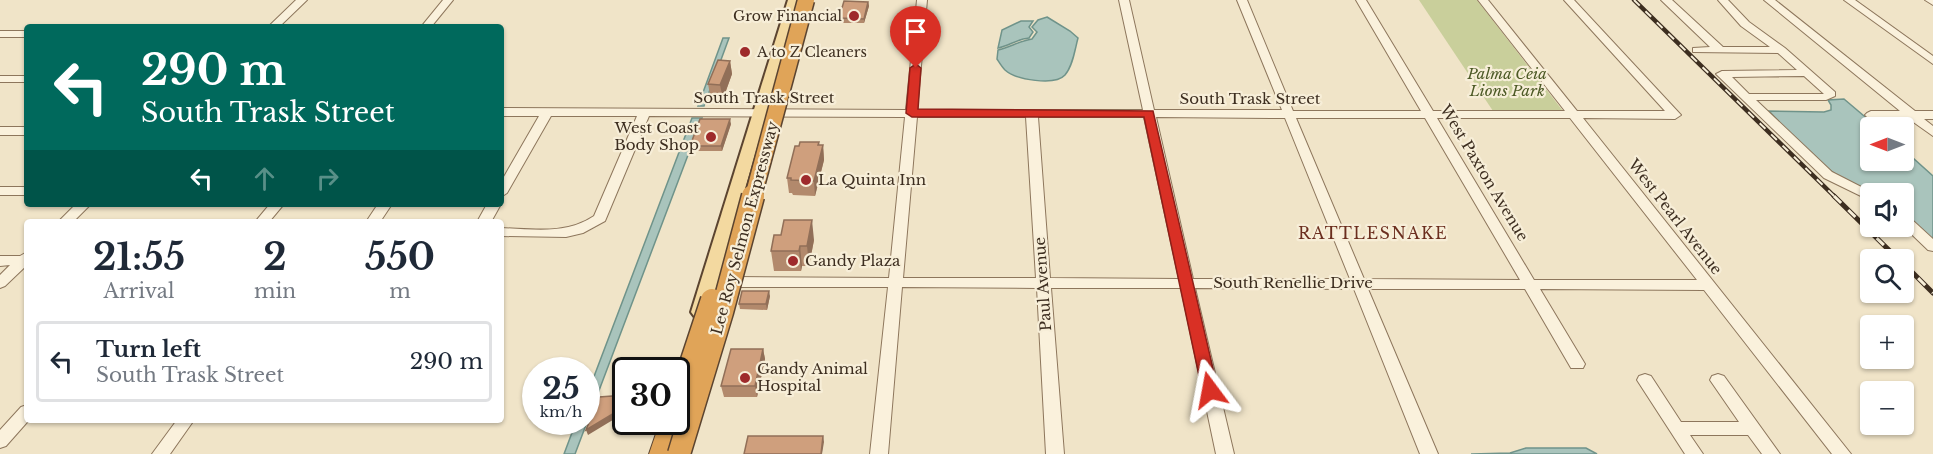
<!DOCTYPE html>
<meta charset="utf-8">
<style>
:root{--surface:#fff;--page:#f2f2f3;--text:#1f2937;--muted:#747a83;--line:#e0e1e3}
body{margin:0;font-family:"Libre Baskerville",serif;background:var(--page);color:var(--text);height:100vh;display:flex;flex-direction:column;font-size:22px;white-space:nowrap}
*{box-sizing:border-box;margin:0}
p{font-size:20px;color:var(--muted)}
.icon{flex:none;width:33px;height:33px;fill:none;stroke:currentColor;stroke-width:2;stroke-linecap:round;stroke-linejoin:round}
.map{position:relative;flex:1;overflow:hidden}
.side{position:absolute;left:24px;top:219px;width:480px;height:204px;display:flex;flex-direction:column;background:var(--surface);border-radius:6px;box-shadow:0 2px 4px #0004}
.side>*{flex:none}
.hud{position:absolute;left:24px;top:24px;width:480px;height:183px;border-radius:6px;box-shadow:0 2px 4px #0004;background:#00695c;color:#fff;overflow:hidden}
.needle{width:39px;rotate:270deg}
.tools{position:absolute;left:1860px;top:117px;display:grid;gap:12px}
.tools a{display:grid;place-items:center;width:54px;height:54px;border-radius:6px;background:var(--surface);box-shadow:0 2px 4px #0004;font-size:30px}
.speed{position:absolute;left:522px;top:357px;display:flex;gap:12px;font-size:30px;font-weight:700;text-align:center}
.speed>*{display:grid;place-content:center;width:78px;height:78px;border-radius:50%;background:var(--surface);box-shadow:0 2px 4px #0004;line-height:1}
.speed small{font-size:15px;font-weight:400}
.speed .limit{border:3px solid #111;border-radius:9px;background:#fff;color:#111}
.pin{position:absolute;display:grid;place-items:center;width:51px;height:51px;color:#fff;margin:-62px -26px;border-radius:50% 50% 50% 0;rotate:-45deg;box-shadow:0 0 6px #0007}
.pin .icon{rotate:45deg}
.me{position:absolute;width:66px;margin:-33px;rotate:347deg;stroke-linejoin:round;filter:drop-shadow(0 0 4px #0008)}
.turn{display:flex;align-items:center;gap:21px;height:126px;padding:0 18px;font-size:27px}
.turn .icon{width:78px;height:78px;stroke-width:2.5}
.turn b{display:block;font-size:42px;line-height:51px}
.lanes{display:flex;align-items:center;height:57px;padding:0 18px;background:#0003;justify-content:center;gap:30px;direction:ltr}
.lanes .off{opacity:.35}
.eta{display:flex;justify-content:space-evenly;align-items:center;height:102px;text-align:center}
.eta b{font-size:36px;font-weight:700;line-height:42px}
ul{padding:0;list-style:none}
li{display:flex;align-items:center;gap:18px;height:81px;margin:0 12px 9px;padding:0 6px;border:3px solid var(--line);border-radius:6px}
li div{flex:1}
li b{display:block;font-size:22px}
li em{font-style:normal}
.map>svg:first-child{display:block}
.green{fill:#c9cf9b}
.water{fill:#a9c4bc;stroke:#6f938a;stroke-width:1.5}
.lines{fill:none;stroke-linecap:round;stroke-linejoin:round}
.minor-casing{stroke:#8d765c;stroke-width:2}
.major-casing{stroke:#5b4430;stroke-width:4}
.highway-casing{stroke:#5b4430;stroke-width:2}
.minor{fill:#faf1dc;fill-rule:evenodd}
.major{fill:#f3d9a0;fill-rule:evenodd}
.highway{fill:#e0a458;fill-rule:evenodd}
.rail-far1-casing{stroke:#3d2e20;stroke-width:4.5}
.rail-casing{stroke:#3d2e20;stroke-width:5}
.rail-far1{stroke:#f7eed8;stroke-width:2;stroke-dasharray:8;stroke-linecap:butt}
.rail{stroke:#f7eed8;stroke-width:3;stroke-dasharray:10;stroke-linecap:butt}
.highway-bridge-far1-casing{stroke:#5b4430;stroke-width:19;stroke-linecap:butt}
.highway-bridge-casing{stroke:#5b4430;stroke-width:25;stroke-linecap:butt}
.highway-bridge-far1{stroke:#e0a458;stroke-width:16}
.highway-bridge{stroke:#e0a458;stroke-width:22}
.wall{fill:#b2896c}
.shaded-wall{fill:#916f58}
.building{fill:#cf9f7d;stroke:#916f58;stroke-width:1.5}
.route{fill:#d93025;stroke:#8d1f18;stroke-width:1.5}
.poi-dot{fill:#9e2a2b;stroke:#f7eed8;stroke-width:2}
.labels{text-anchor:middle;stroke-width:4.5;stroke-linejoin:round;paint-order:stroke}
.far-poi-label{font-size:14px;fill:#3d2e20;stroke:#f7eed8;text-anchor:end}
.park-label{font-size:15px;font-style:italic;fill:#4d5a26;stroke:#f7eed8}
.street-label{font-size:15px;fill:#3d2e20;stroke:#f7eed8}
.poi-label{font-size:15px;fill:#3d2e20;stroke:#f7eed8;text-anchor:start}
.neighbourhood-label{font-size:16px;letter-spacing:1.5px;fill:#6b2e1e;stroke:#f7eed8}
</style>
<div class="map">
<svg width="1933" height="454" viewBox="0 0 1933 454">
<rect width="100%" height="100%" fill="#f0e4c8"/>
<!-- green -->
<path class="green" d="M1419 0H1477L1563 111H1493Z"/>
<!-- water -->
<path class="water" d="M1047 17 1070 31 1078 38C1075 49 1073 66 1065 75 1055 86 1016 80 1005 70 1002 67 999 62 997 59L998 50C1011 47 1019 41 1032 39L1037 32 1032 27 1038 20Z
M1021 21H1033L1029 27 1033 32 1029 38C1017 39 1009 46 998 48L1002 30Z
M723 38H729L704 106H698Z
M1844 99 1877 127 1870 128V160H1904V150L1933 176V241L1904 215V194C1895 193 1884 195 1875 193 1836 185 1795 140 1769 111L1824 112 1831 110V105L1828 100Z
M692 118H702L575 454H564L576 422H586L587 395Z
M1526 448H1586L1597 454H1471L1510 453Z"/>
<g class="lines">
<!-- minor casing -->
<g class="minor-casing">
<path id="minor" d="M296 0H307L279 27H268Z
M443 0H453L431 27H421Z
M917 0H927L917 110H1143L1119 0H1129L1154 110H1282L1237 0H1247L1293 111H1421L1356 0H1366L1433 111H1565L1478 0H1488L1577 111H1665L1564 0H1574L1681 115 1675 119 1583 118 1851 454H1832L1704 290 1540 289 1585 364 1583 368H1571L1525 289H1368L1438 454H1420L1354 289 1195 288 1234 454H1216L1181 288H1051L1064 454H1046L1037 288 902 287 888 454H870L888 287H735L728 282 735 277 889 278 905 117 649 116 605 221 583 233 566 237 501 236V228C533 229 566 235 594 216L637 116H551L507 193 501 197V182L539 116H501V108L906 110ZM917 117H1026L1036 278H903ZM1038 117H1144L1179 279 1050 278ZM1156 117 1285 118 1350 279H1193ZM1296 118H1425L1520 280 1364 279ZM1437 118H1570L1697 280H1534Z
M1661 0H1672L1723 47H1770L1741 26 1718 0H1728L1749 22 1785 48 1835 92V96L1826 100H1756L1832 172 1875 194H1870V199L1865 198 1824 178 1716 74 1722 71 1797 70 1778 53 1693 52V48L1710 47ZM1804 76 1824 94H1749L1732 77Z
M1764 0H1775L1915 111H1933V119H1924L1933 126V136L1909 119 1867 117 1865 115 1867 113 1871 111H1900Z
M1844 0H1855L1933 56V64Z
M1925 0H1933V5Z
M0 31H27V37H0Z
M0 76H27V82H0Z
M0 127H27V135H0Z
M0 187H27V195H0Z
M76 204H91L73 222H58Z
M270 204H284L269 222H255Z
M378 204H392L380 222H366Z
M487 204H501L491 222H477Z
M1904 216 1909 217 1933 239V251L1928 250 1903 226Z
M27 252V265L5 286 0 288V275L10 265 0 266V256H20Z
M1645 374 1651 376 1681 422H1739L1710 380 1712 376 1718 374 1724 376 1780 454H1762L1748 435H1690L1703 454H1685L1637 380 1639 376Z
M27 405V420H29L6 446 0 448V430L21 407Z
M177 420H194L170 454H152Z"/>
</g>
<!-- major casing -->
<g class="major-casing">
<path id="major" d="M788 0H800L709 312 706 316 700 318 694 316 691 312Z"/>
</g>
<!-- highway casing -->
<g class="highway-casing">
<path id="highway" d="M676 414 680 415 684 422 673 454H649L660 422H676Z"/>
</g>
<!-- minor -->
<use href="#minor" class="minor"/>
<!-- major -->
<use href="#major" class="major"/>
<!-- highway -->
<use href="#highway" class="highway"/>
<!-- rail-far1 casing -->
<g class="rail-far1-casing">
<path id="rail-far1" d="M1634 0 1835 197"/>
</g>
<!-- rail casing -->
<g class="rail-casing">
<path id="rail" d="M1834 196 1899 260
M1904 264 1933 293"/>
</g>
<!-- rail-far1 -->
<use href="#rail-far1" class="rail-far1"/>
<!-- rail -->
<use href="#rail" class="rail"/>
<!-- highway-bridge-far1 casing -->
<g class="highway-bridge-far1-casing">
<path id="highway-bridge-far1" d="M753 197 806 0"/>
</g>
<!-- highway-bridge casing -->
<g class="highway-bridge-casing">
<path id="highway-bridge" d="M676 409 712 300
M679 454 722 312 753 196"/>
</g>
<!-- highway-bridge-far1 -->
<use href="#highway-bridge-far1" class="highway-bridge-far1"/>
<!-- highway-bridge -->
<use href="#highway-bridge" class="highway-bridge"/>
</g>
<!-- wall -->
<path class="wall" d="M868 2 869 6 864 23H839V18Z
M730 61 732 74 723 99H711L708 84Z
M731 124 722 151H691L690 146Z
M819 145H823L824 160 815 196 793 195 792 193H789L787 178Z
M814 240 809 266H802L801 271H774L771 251Z
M770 296 767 310 740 309 739 304Z
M763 349 765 359 757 397H724L721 386Z"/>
<!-- shaded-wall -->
<path class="shaded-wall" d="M868 2 869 6 864 23V19Z
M730 61 732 74 723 99 720 85Z
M730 119 731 124 722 151 721 146Z
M819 142 820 154 823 145 824 160 815 196 814 181Z
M812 220 814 240 809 266 807 246Z
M800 246 802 266 801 271 799 251Z
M769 291 770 296 767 310 766 304Z
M763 349 765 359 757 397 755 386Z
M626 406V412L588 435 586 430Z
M823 436 824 442 822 454H821Z"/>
<!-- building -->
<path class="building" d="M844 1 868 2 864 19 839 18Z
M718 60 730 61 720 85 708 84Z
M700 119H730L721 146H690Z
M800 142H819L818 145H823L814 181 791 180V178H787L795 146H799Z
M784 220H812L807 246H800L799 251H771L774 235H781Z
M742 291H769L766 304H739Z
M731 349H763L755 386H721Z
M626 395V406L586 430 599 397Z
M748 436H823L821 454H744Z"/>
<!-- route -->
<path class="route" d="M916 64 921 68 918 109 1153 111 1218 390 1216 394H1205L1202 390 1144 117H912L906 113 910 68Z"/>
<!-- markers -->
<g class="poi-dot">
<circle cx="854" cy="16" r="6"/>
<circle cx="745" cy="52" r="6"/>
<circle cx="711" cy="137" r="6"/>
<circle cx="806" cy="180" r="6"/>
<circle cx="793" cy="261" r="6"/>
<circle cx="745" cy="378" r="6"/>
</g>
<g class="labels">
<!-- far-poi labels -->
<g class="far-poi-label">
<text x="842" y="21">Grow Financial</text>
<text x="757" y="57" text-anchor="start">A to Z Cleaners</text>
</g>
<!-- park labels -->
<g class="park-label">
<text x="1507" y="79">Palma Ceia<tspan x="1507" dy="17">Lions Park</tspan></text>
</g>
<!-- street labels -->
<g class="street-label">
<text x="764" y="103">South Trask Street</text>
<text x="1250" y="104">South Trask Street</text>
<text transform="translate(1484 173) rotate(59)" y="5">West Paxton Avenue</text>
<text transform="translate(1675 217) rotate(52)" y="5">West Pearl Avenue</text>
<text transform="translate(745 228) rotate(-75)" y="5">Lee Roy Selmon Expressway</text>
<text x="1293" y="288">South Renellie Drive</text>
<text transform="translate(1043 284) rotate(-94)" y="5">Paul Avenue</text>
</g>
<!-- poi labels -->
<g class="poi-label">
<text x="699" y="133" text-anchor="end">West Coast<tspan x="699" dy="17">Body Shop</tspan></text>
<text x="818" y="185">La Quinta Inn</text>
<text x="805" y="266">Gandy Plaza</text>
<text x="757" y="374">Gandy Animal<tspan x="757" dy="17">Hospital</tspan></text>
</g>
<!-- neighbourhood labels -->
<g class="neighbourhood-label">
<text x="1373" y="239">RATTLESNAKE</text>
</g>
</g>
</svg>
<div class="tools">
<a><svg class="needle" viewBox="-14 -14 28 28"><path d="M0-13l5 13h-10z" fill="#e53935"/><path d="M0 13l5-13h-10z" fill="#747a83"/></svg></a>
<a><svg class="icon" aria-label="sound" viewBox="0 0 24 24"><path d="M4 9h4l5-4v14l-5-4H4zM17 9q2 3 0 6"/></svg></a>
<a><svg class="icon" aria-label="search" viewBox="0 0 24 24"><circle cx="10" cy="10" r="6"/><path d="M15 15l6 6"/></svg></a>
<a>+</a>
<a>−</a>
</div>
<div class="speed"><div>25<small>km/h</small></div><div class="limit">30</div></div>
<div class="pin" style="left:916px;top:68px;background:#d93025"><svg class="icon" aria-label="arrive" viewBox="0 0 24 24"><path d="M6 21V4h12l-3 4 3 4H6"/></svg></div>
<svg class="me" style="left:1210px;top:390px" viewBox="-20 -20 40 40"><path d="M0-17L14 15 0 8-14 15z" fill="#d93025" stroke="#fff" stroke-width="4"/></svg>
<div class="hud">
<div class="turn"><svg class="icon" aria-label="left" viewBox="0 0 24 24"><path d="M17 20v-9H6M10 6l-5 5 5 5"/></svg><div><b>290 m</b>South Trask Street</div></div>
<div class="lanes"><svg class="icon" aria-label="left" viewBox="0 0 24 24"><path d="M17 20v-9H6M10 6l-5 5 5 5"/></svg><svg class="icon off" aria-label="ahead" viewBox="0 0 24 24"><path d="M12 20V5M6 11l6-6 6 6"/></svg><svg class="icon off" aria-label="right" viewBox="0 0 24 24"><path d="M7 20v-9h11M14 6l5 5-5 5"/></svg></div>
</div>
<section class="side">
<div class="eta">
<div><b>21:55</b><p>Arrival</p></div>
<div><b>2</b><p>min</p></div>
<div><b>550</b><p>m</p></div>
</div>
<ul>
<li><svg class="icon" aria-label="left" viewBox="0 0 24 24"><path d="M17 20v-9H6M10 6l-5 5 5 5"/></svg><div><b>Turn left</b><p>South Trask Street</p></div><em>290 m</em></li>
</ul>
</section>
</div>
